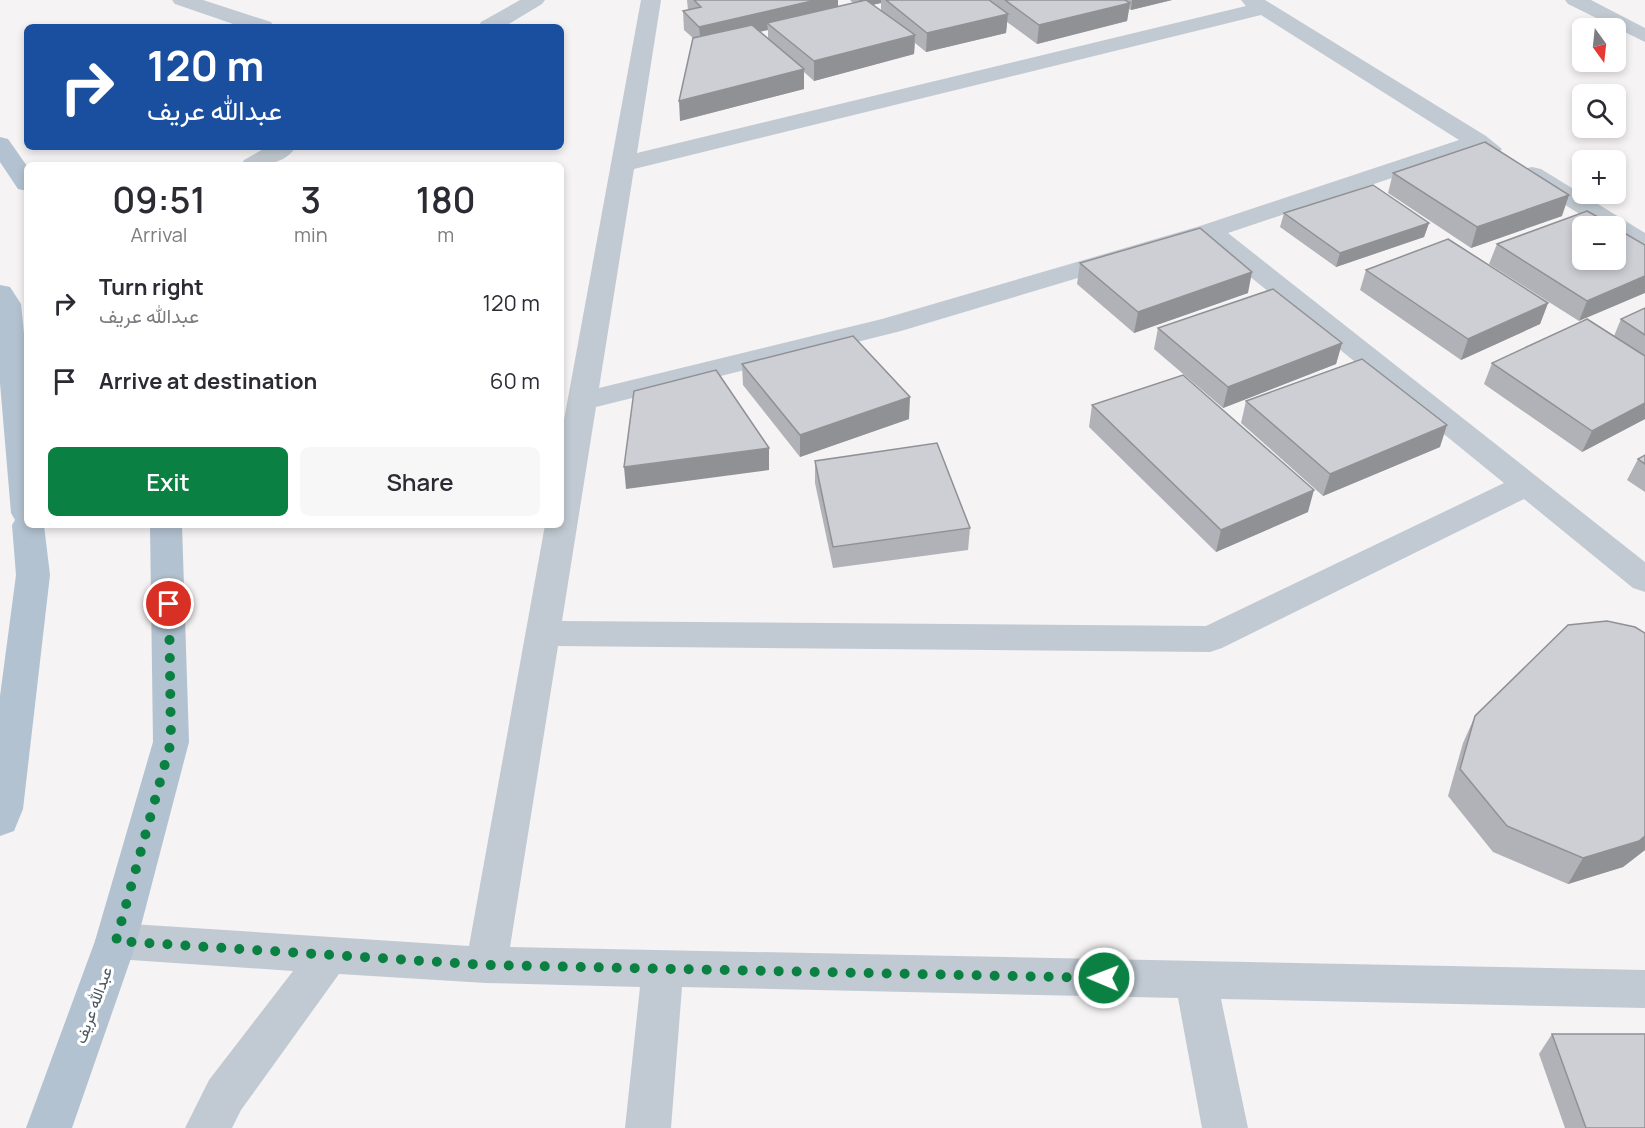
<!DOCTYPE html>
<meta charset="utf-8">
<style>
:root{--surface:#fff;--page:#f7f7f7;--text:#2b2b33;--muted:#7c7c81;--accent:#0b8043}
body{margin:0;font-family:Manrope,Vazirmatn,sans-serif;background:var(--page);color:var(--text);height:100vh;display:flex;flex-direction:column;font-size:22px;white-space:nowrap}
*{box-sizing:border-box;margin:0}
p{font-size:20px;color:var(--muted)}
.icon{flex:none;width:33px;height:33px;fill:none;stroke:currentColor;stroke-width:2;stroke-linecap:round;stroke-linejoin:round}
.map{position:relative;flex:1;overflow:hidden}
.details{position:absolute;left:24px;top:162px;width:540px;height:366px;display:flex;flex-direction:column;background:var(--surface);border-radius:9px;box-shadow:0 3px 9px #0003}
.details>*{flex:none}
.top-card{position:absolute;left:24px;top:24px;width:540px;height:126px;border-radius:9px;box-shadow:0 3px 9px #0003;background:#1a4fa0;color:#fff;overflow:hidden}
.needle{width:39px;rotate:165deg}
.buttons{position:absolute;left:1572px;top:18px;display:grid;gap:12px}
.buttons a{display:grid;place-items:center;width:54px;height:54px;border-radius:9px;background:var(--surface);box-shadow:0 3px 9px #0003;font-size:30px}
.pin{position:absolute;display:grid;place-items:center;width:51px;height:51px;color:#fff;margin:-26px;border:3px solid #fff;border-radius:50%;box-shadow:0 2px 6px #0007}
.me{position:absolute;width:66px;margin:-33px;rotate:271deg;stroke-linejoin:round;filter:drop-shadow(0 0 4px #0008)}
.turn{display:flex;align-items:center;gap:21px;height:126px;padding:0 24px;font-size:27px}
.turn .icon{width:78px;height:78px;stroke-width:2.5}
.turn b{display:block;font-size:42px;line-height:51px}
.eta{display:flex;justify-content:space-evenly;align-items:center;height:102px;text-align:center}
.eta b{font-size:36px;font-weight:600;line-height:42px}
.cta{display:flex;gap:12px;margin-top:auto;padding:12px 24px}
.cta a{flex:1;height:69px;border-radius:9px;background:var(--accent);color:#fff;font-size:24px;font-weight:600;line-height:69px;text-align:center}
.cta a+a{background:var(--page);color:var(--text)}
ul{padding:0;list-style:none}
li{display:flex;align-items:center;gap:18px;height:78px;padding:0 24px}
li div{flex:1}
li b{display:block;font-size:22px}
li em{font-style:normal}
.map>svg:first-child{display:block}
.lines{fill:none;stroke-linecap:round;stroke-linejoin:round}
.minor{fill:#c1cad2;fill-rule:evenodd}
.major{fill:#b3c2d1;fill-rule:evenodd}
.wall{fill:#b0b2b7;fill-rule:evenodd}
.shaded-wall{fill:#909195}
.building{fill:#cdcfd5;stroke:#909195;stroke-width:1.5}
.route{stroke:#0b8043;stroke-width:10;stroke-dasharray:0 18}
.labels{text-anchor:middle;stroke-width:6;stroke-linejoin:round;paint-order:stroke}
.street-label{font-size:16px;fill:#4a5661;stroke:#fff}
</style>
<div class="map">
<svg width="1645" height="1128" viewBox="0 0 1645 1128">
<rect width="100%" height="100%" fill="#f5f3f3"/>
<g class="lines">
<!-- minor -->
<path class="minor" d="M172 0H203L271 22 274 27H242L175 4Z
M520 0H545L542 4 504 27H478L481 22Z
M641 0H661L637 153 1246 6 1241 0H1265L1486 136 1502 149 1498 154 1490 156 1475 150 1228 233 1645 562V592L1633 588 1524 499 1222 648 1210 652 558 646 510 947 1645 970V1008L1221 999 1248 1128H1202L1178 998 682 987 671 1128H625L640 987 486 983 339 974 241 1110 232 1128H185L209 1080 293 971 116 959 101 954 95 941 101 928 116 923 469 946 545 525H561V436ZM1261 15 1459 140 1200 226 882 319 599 388 634 169ZM1205 240 1504 483 1206 626 562 621 596 407 901 331Z
M1565 0H1591L1645 28V42L1568 4Z
M267 147H296C283 166 261 165 241 165L244 160Z
M1532 167 1541 169 1645 233V252L1636 250 1616 237V226H1599L1523 179 1520 174 1523 169Z"/>
<!-- major -->
<path class="major" d="M0 137 8 139 27 166V191L18 189 0 162Z
M0 285 10 287 21 304 27 363V525H44L50 575 23 809 14 831 0 836V696L16 575 12 525 15 520 11 513 0 383Z
M150 525H182L189 742 137 941 72 1128H26L95 941 153 742Z"/>
</g>
<!-- wall -->
<path class="wall" d="M687 0H838V7L853 3 850 0H1172L1131 10 1129 9 1127 21 1037 44 1007 22 1006 33 926 52 915 43 914 54 814 81 804 72V89L680 121 693 38 684 30 683 11 688 10ZM881 3V11L873 5 876 4ZM768 30V38L760 31Z
M1393 173 1562 216 1471 248 1388 193Z
M1284 213 1429 223 1424 237 1336 267 1280 227Z
M1497 244 1645 245 1579 321 1489 264Z
M1080 263 1248 293 1134 333 1077 284Z
M1366 270 1548 303 1540 324 1461 360 1360 290Z
M1645 308V419L1582 452 1484 384 1492 363 1614 336 1621 319Z
M1158 328 1342 343 1336 364 1223 408 1154 349Z
M742 364 909 419 800 457 743 385Z
M1246 401 1440 447 1323 496 1241 423Z
M1092 405 1308 512 1216 552 1089 427Z
M1645 455V492L1627 480 1638 459Z
M815 461 970 528 968 550 833 568 815 483Z
M1645 633V850L1623 867 1568 884 1493 852 1448 796 1463 743 1475 716Z
M1552 1034 1645 1128H1565L1539 1054Z"/>
<!-- shaded-wall -->
<path class="shaded-wall" d="M816 0H838V13L767 23 768 30 701 45 699 27Z
M859 0H881V3L859 8Z
M1132 0H1172L1131 10Z
M1130 3 1127 21 1037 44 1039 25Z
M1008 14 1006 33 926 52 927 33Z
M915 35 914 54 814 81V61Z
M804 69V89L680 121 679 101Z
M1569 195 1562 216 1471 248 1477 227Z
M1429 223 1424 237 1336 267 1340 253Z
M1252 272 1248 293 1134 333 1138 312Z
M1645 276V293L1579 321 1587 301Z
M1548 303 1540 324 1461 360 1468 339Z
M1342 343 1336 364 1223 408 1228 387Z
M910 397 909 419 800 457V435Z
M1645 403V419L1582 452 1592 431Z
M1447 425 1440 447 1323 496 1330 474Z
M769 448V470L626 489 624 467Z
M1314 490 1308 512 1216 552 1221 530Z
M1645 836V850L1623 867 1568 884 1583 858Z"/>
<!-- building -->
<path class="building" d="M694 0H816L699 27 683 11 701 7Z
M866 0 915 35 814 61 767 23Z
M886 0H989L1008 14 927 33Z
M1005 0H1125L1130 3 1039 25Z
M752 25 804 69 679 101 693 38Z
M1485 142 1569 195 1477 227 1393 173Z
M1373 185 1429 223 1340 253 1284 213Z
M1587 211 1614 226H1582V260H1616V228L1645 245V276L1587 301 1497 244Z
M1200 228 1252 272 1138 312 1080 263Z
M1448 239 1548 303 1468 339 1366 270Z
M1273 289 1342 343 1228 387 1158 328Z
M1645 308V335L1621 319Z
M1587 319 1645 356V403L1592 431 1492 363Z
M853 336 910 397 800 435 742 364Z
M1362 359 1447 425 1330 474 1246 401Z
M716 370 769 448 624 467 634 391Z
M1183 375 1314 490 1221 530 1092 405Z
M937 443 970 528 833 547 815 461Z
M1645 455V464L1638 459Z
M1607 621 1635 627 1645 633V836L1639 841 1583 858 1507 826 1460 769 1475 716 1568 625Z
M1552 1034H1645V1128H1586Z"/>
<g class="lines">
<!-- route -->
<path class="route" d="M169 604 171 742 116 941 486 965 1104 978"/>
</g>
<g class="labels">
<!-- street labels -->
<g class="street-label">
<text transform="translate(93 1005) rotate(-70)" y="6">عبدالله عريف</text>
</g>
</g>
</svg>
<div class="buttons">
<a><svg class="needle" viewBox="-14 -14 28 28"><path d="M0-13l5 13h-10z" fill="#e53935"/><path d="M0 13l5-13h-10z" fill="#7c7c81"/></svg></a>
<a><svg class="icon" aria-label="search" viewBox="0 0 24 24"><circle cx="10" cy="10" r="6"/><path d="M15 15l6 6"/></svg></a>
<a>+</a>
<a>−</a>
</div>
<div class="pin" style="left:169px;top:604px;background:#d93025"><svg class="icon" aria-label="arrive" viewBox="0 0 24 24"><path d="M6 21V4h12l-3 4 3 4H6"/></svg></div>
<svg class="me" style="left:1104px;top:978px" viewBox="-20 -20 40 40"><circle r="17" fill="#0b8043" stroke="#fff" stroke-width="3"/><path d="M0-11L8 9 0 5-8 9z" fill="#fff"/></svg>
<div class="top-card">
<div class="turn"><svg class="icon" aria-label="right" viewBox="0 0 24 24"><path d="M7 20v-9h11M14 6l5 5-5 5"/></svg><div><b>120 m</b>عبدالله عريف</div></div>
</div>
<section class="details">
<div class="eta">
<div><b>09:51</b><p>Arrival</p></div>
<div><b>3</b><p>min</p></div>
<div><b>180</b><p>m</p></div>
</div>
<ul>
<li><svg class="icon" aria-label="right" viewBox="0 0 24 24"><path d="M7 20v-9h11M14 6l5 5-5 5"/></svg><div><b>Turn right</b><p>عبدالله عريف</p></div><em>120 m</em></li>
<li><svg class="icon" aria-label="arrive" viewBox="0 0 24 24"><path d="M6 21V4h12l-3 4 3 4H6"/></svg><div><b>Arrive at destination</b></div><em>60 m</em></li>
</ul>
<div class="cta"><a>Exit</a><a>Share</a></div>
</section>
</div>
